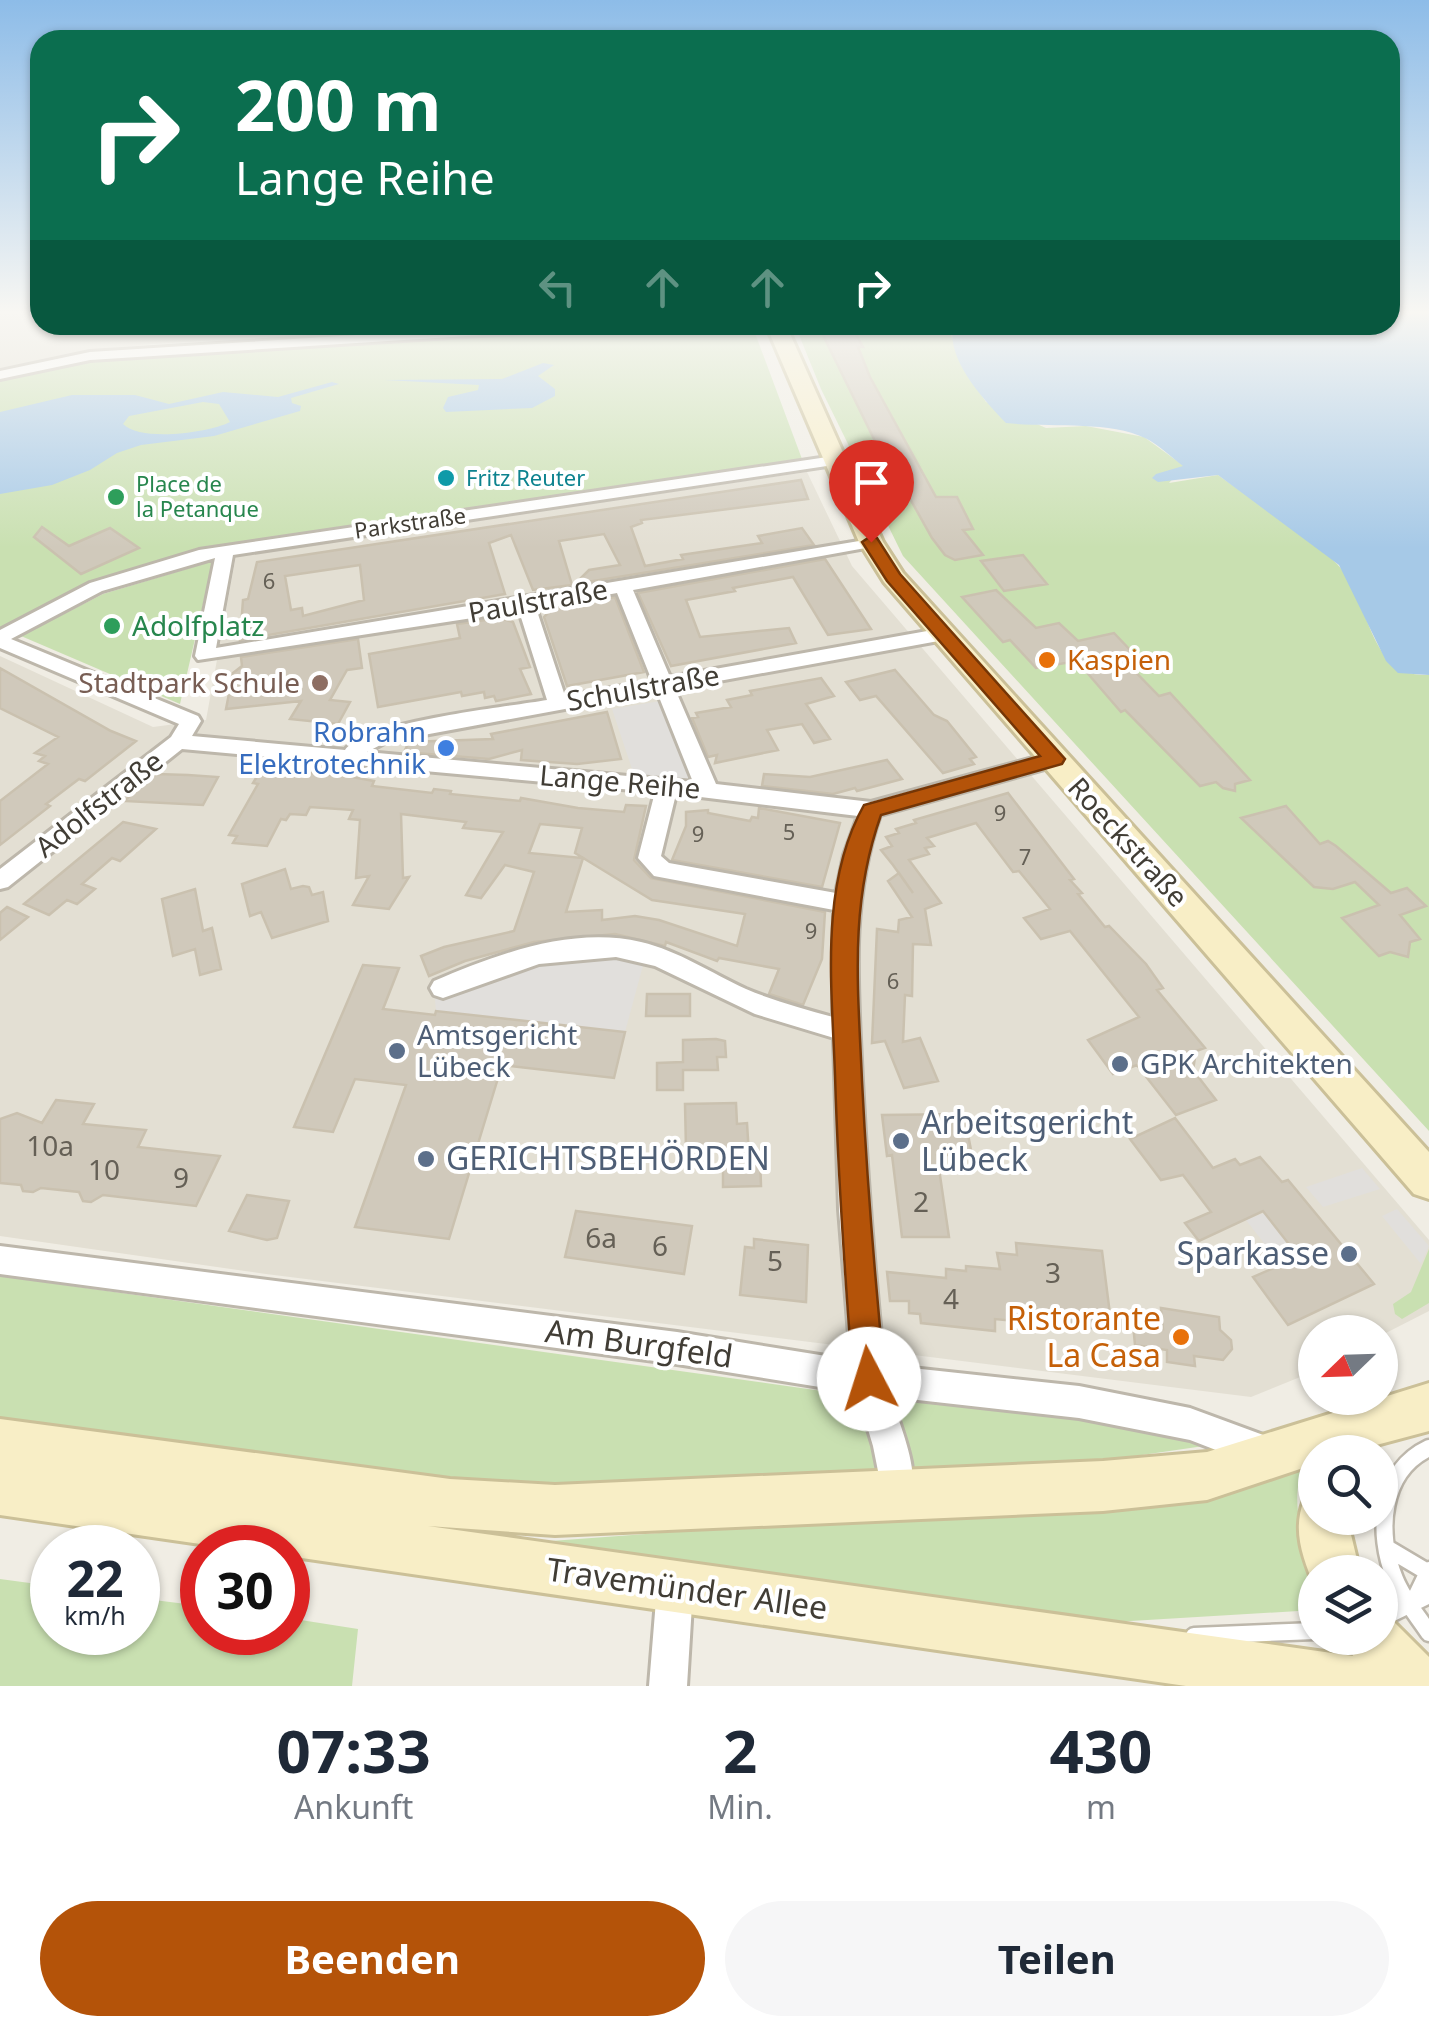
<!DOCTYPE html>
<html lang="de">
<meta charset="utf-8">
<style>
:root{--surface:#fff;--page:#f6f6f7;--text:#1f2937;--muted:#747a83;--accent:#b45309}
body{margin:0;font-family:"Noto Sans",sans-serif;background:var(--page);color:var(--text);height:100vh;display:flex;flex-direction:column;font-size:38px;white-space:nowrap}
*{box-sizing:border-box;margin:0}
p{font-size:32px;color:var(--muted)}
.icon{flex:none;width:55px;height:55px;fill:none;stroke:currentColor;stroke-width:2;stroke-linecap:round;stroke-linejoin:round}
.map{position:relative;height:1686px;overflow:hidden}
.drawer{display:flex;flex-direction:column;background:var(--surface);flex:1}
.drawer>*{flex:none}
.guide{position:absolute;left:30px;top:30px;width:1370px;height:305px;border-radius:30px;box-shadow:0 2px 8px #0004;background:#0b6e4f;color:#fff;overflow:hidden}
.needle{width:65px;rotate:247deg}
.tools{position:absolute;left:1298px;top:1315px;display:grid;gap:20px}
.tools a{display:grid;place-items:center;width:100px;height:100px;border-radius:50%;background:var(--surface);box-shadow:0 2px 8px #0004;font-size:50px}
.speed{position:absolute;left:30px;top:1525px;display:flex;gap:20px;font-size:50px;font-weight:700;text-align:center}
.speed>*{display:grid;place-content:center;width:130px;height:130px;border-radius:50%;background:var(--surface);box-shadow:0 2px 8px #0004;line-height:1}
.speed small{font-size:25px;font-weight:400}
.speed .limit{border:15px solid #d22;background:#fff;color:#111}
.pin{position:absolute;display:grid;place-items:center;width:85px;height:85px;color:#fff;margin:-102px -42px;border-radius:50% 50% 50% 0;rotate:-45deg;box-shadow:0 0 10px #0007}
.pin .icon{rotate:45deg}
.me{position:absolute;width:110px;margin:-55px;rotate:355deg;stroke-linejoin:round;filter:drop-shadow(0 0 8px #0008)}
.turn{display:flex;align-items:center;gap:35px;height:210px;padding:0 40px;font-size:45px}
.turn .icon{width:130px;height:130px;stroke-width:2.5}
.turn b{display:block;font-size:70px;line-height:85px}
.lanes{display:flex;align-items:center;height:95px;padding:0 40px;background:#0003;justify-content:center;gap:50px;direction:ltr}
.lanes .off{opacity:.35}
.eta{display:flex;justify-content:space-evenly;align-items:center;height:170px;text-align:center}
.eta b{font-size:60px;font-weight:700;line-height:70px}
.primary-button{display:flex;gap:20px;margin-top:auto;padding:20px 40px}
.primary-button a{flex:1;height:115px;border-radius:60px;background:var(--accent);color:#fff;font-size:40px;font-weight:700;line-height:115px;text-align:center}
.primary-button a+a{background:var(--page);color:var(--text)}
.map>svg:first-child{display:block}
.residential{fill:#e3dfd3}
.green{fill:#c9e0b1}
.parking{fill:#e1dfdc}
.water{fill:#a6c9e7;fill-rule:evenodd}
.building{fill:#d0c9bb;stroke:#cac1af;stroke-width:2.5;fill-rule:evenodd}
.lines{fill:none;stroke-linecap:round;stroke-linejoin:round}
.service-casing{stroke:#bdb7ab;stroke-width:21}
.minor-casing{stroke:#bdb7ab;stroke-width:6}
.secondary-casing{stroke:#cbc098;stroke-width:6}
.service{stroke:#fff;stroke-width:16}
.minor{fill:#fff;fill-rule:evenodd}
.secondary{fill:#f8eec6;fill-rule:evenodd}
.route{fill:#b45309;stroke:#753606;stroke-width:2.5}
.culture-dot{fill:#0f9aa8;stroke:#fff;stroke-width:4}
.leisure-dot{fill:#2e9e5b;stroke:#fff;stroke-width:4}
.food-dot{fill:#e8710a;stroke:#fff;stroke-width:4}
.education-dot{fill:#8d6e63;stroke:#fff;stroke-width:4}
.shop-dot{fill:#3f7fe0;stroke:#fff;stroke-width:4}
.service-dot{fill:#5c6f8a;stroke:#fff;stroke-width:4}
.labels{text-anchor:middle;stroke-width:8;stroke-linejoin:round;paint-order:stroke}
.far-culture-label{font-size:22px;fill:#0d838f;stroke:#fff;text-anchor:start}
.far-leisure-label{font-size:22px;fill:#27864d;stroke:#fff;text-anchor:start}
.far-street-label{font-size:22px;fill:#413d35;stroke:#fff}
.number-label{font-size:22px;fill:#656056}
.street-label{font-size:28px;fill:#413d35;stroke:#fff}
.leisure-label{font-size:28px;fill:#27864d;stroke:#fff;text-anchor:start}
.food-label{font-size:28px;fill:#c56008;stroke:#fff;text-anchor:start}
.education-label{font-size:28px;fill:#785e54;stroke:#fff;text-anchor:end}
.shop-label{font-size:28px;fill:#366cbe;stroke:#fff;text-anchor:end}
.service-label{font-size:28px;fill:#4e5e75;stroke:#fff;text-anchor:start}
.near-number-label{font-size:28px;fill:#656056}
.near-service-label{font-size:32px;fill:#4e5e75;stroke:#fff;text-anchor:start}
.near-food-label{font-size:32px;fill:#c56008;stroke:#fff;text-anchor:end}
.near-street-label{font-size:32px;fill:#413d35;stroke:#fff}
</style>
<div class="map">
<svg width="1429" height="1686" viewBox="0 0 1429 1686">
<rect width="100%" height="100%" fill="#f0ede4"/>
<!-- residential -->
<path class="residential" d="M0 312H40V325H501L154 344 91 350 0 368Z
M807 472 852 566 1429 1240V1311L1380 1336V1332H1315V1371L1251 1397 266 1274 0 1236V656L153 727 206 720 236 556Z"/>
<!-- green -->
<path class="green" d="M638 325H752L802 459 201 548 98 579 0 628V379L89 360 168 352Z
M795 325H953L951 335 965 371 986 402 1046 428 1086 426 1144 437 1184 466 1169 483 1218 475C1252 500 1310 535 1337 564 1372 600 1366 678 1429 675V1131L903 556 821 389Z
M213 561 180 704 21 636 103 594Z
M1429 1249V1303L1402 1319 1395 1314 1393 1304 1411 1292Z
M0 1276 858 1396 1090 1415 1204 1446 1073 1465 553 1502 0 1425Z
M1305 1463C1283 1508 1315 1562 1315 1610L1064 1625 551 1541 1213 1492Z
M0 1579 52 1586V1632H138V1598L202 1606V1632H288V1618L358 1629 352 1686H0Z"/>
<!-- parking -->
<path class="parking" d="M660 701 692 781 635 778 612 709Z
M605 953 645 958 625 1032 436 1011 433 978 499 956Z
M1362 1168 1380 1189 1323 1207 1306 1187Z
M1397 1209 1429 1246 1421 1264 1382 1216Z
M1264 1213 1299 1257 1281 1265 1246 1220Z"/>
<!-- water -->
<path class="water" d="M1390 312H1429V675L1398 673 1386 661 1339 565 1218 475 1158 482 1152 478 1156 474 1183 466C1171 457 1159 445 1145 438 1108 420 1048 428 1006 423 984 400 946 360 953 325H1390Z
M543 363 554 365 538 376 555 389V396L532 408 446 412 443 408 448 397 478 390 479 385 384 380 502 379Z
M332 382 339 384 291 398 292 403 301 406 300 411 214 436 141 445 117 453 90 470 52 485 0 494V412L72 395H135L169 404 223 392 278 397ZM203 402 219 404 230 422C208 433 141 442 123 424L129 416Z"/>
<!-- building -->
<path class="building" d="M818 325H847L854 331 863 347H858L870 377 936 497H957L973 529 963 530 983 555 955 560 945 555 932 538 904 488H898Z
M801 480 808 499 641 520 642 523 631 527 645 566 683 559 681 555 762 543 758 536 802 528 814 545 575 584 589 570 620 565 604 534 559 541 572 585 533 590 511 535 489 543 505 594 240 640 243 600 248 599 257 562ZM360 565 364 600 303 616 302 608 291 610 285 576Z
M42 527 69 546 110 528 139 548 81 574 34 537Z
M1023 555 1047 584 1004 591 981 561Z
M825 559 871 629 828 635 793 577 733 588 735 591 686 600 700 637 789 628 796 643 671 666 638 593Z
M996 590 1036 628 1059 623 1078 641 1114 633 1132 652 1119 655 1159 696 1170 693 1250 780 1235 784V791L1223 788 1216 782 1200 786 1125 710 1121 712 1077 661 1036 668 1010 640 1003 642 962 597Z
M615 597 644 672 567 686 544 617 552 609Z
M500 618 513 622 530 667 520 669 531 694 496 701 494 696 485 698 484 692 462 696 461 692 378 707 369 654 460 638 457 624Z
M358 639 362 668 347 670 330 700 350 702 338 724 290 719 301 701 226 709 233 673 242 666 241 657Z
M0 668 111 731 136 741 85 781 79 779 46 804 50 806 0 845V801L48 764 39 761 45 756 35 753 58 737 0 708Z
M895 670 934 715 947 721 976 757 970 759 974 764 943 773 876 696 860 700 846 682Z
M821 678 834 696 806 704 830 739 814 743 802 724 767 730 778 750 715 763 717 755 708 757 692 718 698 717 696 713 731 707 727 700 752 695 750 691Z
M607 712 621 759 577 764 521 760 522 750 489 759 404 752 409 742 493 739 491 734Z
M887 760 902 779 857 791 855 788 833 794 762 786 764 774 810 777Z
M262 768 352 777 374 781 372 786 432 793 434 789 451 791 450 794 520 801 521 798 578 808 624 812 626 805 646 806 634 860 651 878 825 912 822 959 803 1005 769 994 779 969 719 958 717 961 666 942 665 946 615 934 534 942 465 961 429 976 421 956 444 947 514 931 534 872 505 865 481 898 466 895 503 832 463 828 466 822 401 814 403 878 409 877 389 909 353 905 369 876 356 878 360 820 349 819 353 810 310 807 306 815 290 814 286 820 281 819 267 846 233 843 237 836 229 835 258 784 253 783ZM540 824 582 828 575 853 652 900 745 914 737 946 659 920 635 916 602 920V910L566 912 583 858 529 853Z
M156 774 188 775 218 777 203 805 124 801Z
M1008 793 1074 879 1070 880 1082 893 1078 894 1105 927 1109 926 1146 964 1163 988 1157 990 1205 1048 1196 1051 1193 1070 1216 1100 1176 1115 1137 1065 1113 1074 1088 1040 1139 1017 1070 931 1041 939 1024 918 1050 909 1019 871 1013 872 976 823 927 838 934 846 925 848 929 854 909 860 941 903 925 909 931 945 913 944 912 996 905 995 903 1042 920 1038 938 1081 904 1088 885 1041 872 1043 877 929 898 932 899 920 912 917 888 881 899 873 913 893 893 865 881 850 892 846 886 837 899 833 896 829 916 823 914 820Z
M1286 806 1320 844 1328 841 1336 846 1391 893 1407 888 1426 906 1400 915 1420 939 1410 942 1408 957 1390 952 1379 956 1342 918 1379 905 1355 882 1333 889 1314 887 1241 818Z
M759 808 840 823 822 887 672 860 686 826V812L708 810V813L750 821 752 817 758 818Z
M123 822 156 829 120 861 112 858 82 884 95 889 77 904 67 900 49 915 24 904Z
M285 869 291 889 303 886 309 887 312 895 323 892 328 921 272 938 261 912 250 916 242 884Z
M195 889 203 931 212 928 221 969 200 975 195 949 173 956 162 899Z
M7 907 28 917 0 940V913Z
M363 965 399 968 383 1009 435 1015 436 1011 625 1032 614 1078 502 1065 449 1239 355 1227 406 1085 355 1079 333 1132 294 1127Z
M647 994H690V1016H646Z
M716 1039 725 1041 726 1057H717L718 1070H683V1090H657V1063L683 1062V1040Z
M56 1100 94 1104 83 1124 146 1130 138 1147 220 1156 196 1206 103 1195 91 1202 83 1201 79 1192 41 1188 33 1192 23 1191 21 1185 0 1183V1119L17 1113 42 1123Z
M736 1103 737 1124 747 1123 749 1155H760L761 1186 723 1187V1148L686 1149 685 1104Z
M964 1114 972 1155H937L949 1237H902L892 1155 887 1156 882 1115Z
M1175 1118 1213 1168 1235 1159 1240 1165 1260 1157 1282 1182 1288 1180 1374 1284 1288 1325 1253 1277 1299 1257 1263 1211 1199 1241 1185 1223 1211 1212 1183 1175 1161 1180 1130 1139Z
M247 1195 289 1201 277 1238 267 1240 229 1231Z
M576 1211 692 1226 684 1274 565 1257Z
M754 1239 808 1245 806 1302 740 1295 745 1247 754 1248Z
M1016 1243 1102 1251 1112 1330 995 1319V1331L921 1323 920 1314 909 1313V1301H890L887 1272 946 1278V1269L966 1271V1266L1000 1269 997 1253 1017 1255Z
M1161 1308 1219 1317 1220 1330 1231 1340 1232 1349 1223 1360 1194 1356 1195 1366 1167 1362V1350L1135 1345 1133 1324 1163 1329Z"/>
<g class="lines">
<!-- service casing -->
<g class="service-casing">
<path id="service" d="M1429 1448C1380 1471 1376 1533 1395 1579 1403 1599 1417 1615 1429 1633
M1387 1548 1429 1573
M1412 1605 1429 1570
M1380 1619 1429 1595
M1194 1636 1315 1631"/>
</g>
<!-- minor casing -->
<g class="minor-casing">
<path id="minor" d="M515 325H585L578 329 90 360 0 379V371L90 352Z
M834 456 842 461 840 464 233 555 216 648 877 538 880 542 871 547 633 590 670 677 944 628 953 634 944 640 675 689 716 784 871 802 1055 752 1066 759 1062 764 880 815C849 905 858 988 862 1081 867 1176 874 1270 884 1365L1079 1386 1190 1408 1277 1440 1282 1452 1277 1464 1265 1469 1190 1440 1079 1418 891 1397C901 1429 922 1474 909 1506L897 1511 885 1506 873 1446 857 1393 677 1364 0 1274V1246L677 1332 851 1360 839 1209 834 1038 755 1014 655 966 616 957 539 964 443 998 434 995 430 988 434 981C497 954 572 926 641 942 679 951 711 973 746 989 774 1001 804 1009 833 1017L834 910 654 876 638 858 655 792 182 749 8 887 0 889V869L171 737 179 724 0 648V630L90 583 199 550ZM215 558 195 656 198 660 519 611 547 700C507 707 365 722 345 750L192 736 201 721 198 716 11 639 102 591ZM617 593 652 681 565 696 536 608ZM657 692 693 782 367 752 386 742ZM676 794 858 816 844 855 836 893 669 863 661 856Z
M675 1570 688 1575 693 1588 687 1686H649L657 1588 662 1575Z"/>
</g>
<!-- secondary casing -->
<g class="secondary-casing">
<path id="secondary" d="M766 325H786L883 542 903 573 1429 1152V1199L1414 1194 884 582 859 542Z
M1429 1383V1431L1350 1452H1315V1464L1207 1500 1103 1511 555 1535 428 1526 1353 1656 1346 1638H1380V1615L1391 1619 1429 1657V1686H1186L288 1556V1548H228L0 1515V1419L450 1479 555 1485 1103 1461 1207 1452Z
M1315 1496V1518H1347L1360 1572H1315V1588C1303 1558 1292 1531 1304 1500Z"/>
</g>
<!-- service -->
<use href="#service" class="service"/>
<!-- minor -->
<use href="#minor" class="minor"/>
<!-- secondary -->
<use href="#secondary" class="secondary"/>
</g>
<!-- sky -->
<linearGradient id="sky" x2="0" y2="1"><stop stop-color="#8dbce8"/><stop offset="0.57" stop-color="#f8f7f3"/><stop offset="1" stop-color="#f8f7f3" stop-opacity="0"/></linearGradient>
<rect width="1429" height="548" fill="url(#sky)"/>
<!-- route -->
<path class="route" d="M871 536 877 538 900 574 1065 759 1062 764 881 815C849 905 858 987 862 1081 867 1181 875 1280 885 1379L880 1391 869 1395 857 1391 853 1379C845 1278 838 1177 835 1075 832 987 819 885 864 805L1040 756 887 581 862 542Z"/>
<!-- markers -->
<circle class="culture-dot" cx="446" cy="478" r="10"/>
<g class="leisure-dot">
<circle cx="116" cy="497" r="10"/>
<circle cx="112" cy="626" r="10"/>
</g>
<g class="food-dot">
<circle cx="1047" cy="660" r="10"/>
<circle cx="1181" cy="1337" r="10"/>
</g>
<circle class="education-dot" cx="320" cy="683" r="10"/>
<circle class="shop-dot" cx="446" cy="748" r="10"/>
<g class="service-dot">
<circle cx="397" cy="1051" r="10"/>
<circle cx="1120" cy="1064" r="10"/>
<circle cx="901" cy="1141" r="10"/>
<circle cx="426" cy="1159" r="10"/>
<circle cx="1349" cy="1254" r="10"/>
</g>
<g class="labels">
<!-- far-culture labels -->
<g class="far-culture-label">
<text x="466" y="486">Fritz Reuter</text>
</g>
<!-- far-leisure labels -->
<g class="far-leisure-label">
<text x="136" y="492">Place de<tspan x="136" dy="25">la Petanque</tspan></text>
</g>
<!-- far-street labels -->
<g class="far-street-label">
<text transform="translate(410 523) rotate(-8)" y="8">Parkstraße</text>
</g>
<!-- number labels -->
<g class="number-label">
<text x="269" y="589">6</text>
<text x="1000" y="821">9</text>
<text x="789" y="840">5</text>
<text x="698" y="842">9</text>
<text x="1025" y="865">7</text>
<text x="811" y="939">9</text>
<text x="893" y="989">6</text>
</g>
<!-- street labels -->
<g class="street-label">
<text transform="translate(538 601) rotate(-10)" y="10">Paulstraße</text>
<text transform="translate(643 688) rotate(-10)" y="10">Schulstraße</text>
<text transform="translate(620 782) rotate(5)" y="10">Lange Reihe</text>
<text transform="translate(99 804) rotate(-38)" y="10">Adolfstraße</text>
<text transform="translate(1128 842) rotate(48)" y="10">Roeckstraße</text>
</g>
<!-- leisure labels -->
<g class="leisure-label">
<text x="132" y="636">Adolfplatz</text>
</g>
<!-- food labels -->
<g class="food-label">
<text x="1067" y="670">Kaspien</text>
</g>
<!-- education labels -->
<g class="education-label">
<text x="300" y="693">Stadtpark Schule</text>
</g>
<!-- shop labels -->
<g class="shop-label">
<text x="426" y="742">Robrahn<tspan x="426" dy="32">Elektrotechnik</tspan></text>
</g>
<!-- service labels -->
<g class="service-label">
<text x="417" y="1045">Amtsgericht<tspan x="417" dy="32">Lübeck</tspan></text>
<text x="1140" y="1074">GPK Architekten</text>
</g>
<!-- near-number labels -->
<g class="near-number-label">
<text x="50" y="1156">10a</text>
<text x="104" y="1180">10</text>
<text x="181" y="1188">9</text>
<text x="921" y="1212">2</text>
<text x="601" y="1248">6a</text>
<text x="660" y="1256">6</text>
<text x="775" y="1271">5</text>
<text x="1053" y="1283">3</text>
<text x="951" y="1309">4</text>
</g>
<!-- near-service labels -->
<g class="near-service-label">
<text x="921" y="1134">Arbeitsgericht<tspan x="921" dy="37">Lübeck</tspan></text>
<text x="446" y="1170">GERICHTSBEHÖRDEN</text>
<text x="1329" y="1265" text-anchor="end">Sparkasse</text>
</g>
<!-- near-food labels -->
<g class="near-food-label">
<text x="1161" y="1330">Ristorante<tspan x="1161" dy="37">La Casa</tspan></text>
</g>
<!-- near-street labels -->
<g class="near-street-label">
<text transform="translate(639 1344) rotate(8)" y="11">Am Burgfeld</text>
<text transform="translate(687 1589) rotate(8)" y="11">Travemünder Allee</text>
</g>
</g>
</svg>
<div class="tools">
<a><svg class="needle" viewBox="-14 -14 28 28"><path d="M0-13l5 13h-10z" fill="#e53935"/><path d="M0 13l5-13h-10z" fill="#747a83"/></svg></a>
<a><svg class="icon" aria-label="search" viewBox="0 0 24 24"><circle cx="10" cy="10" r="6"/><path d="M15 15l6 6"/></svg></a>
<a><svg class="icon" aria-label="layers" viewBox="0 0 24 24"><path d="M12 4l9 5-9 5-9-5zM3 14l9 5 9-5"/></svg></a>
</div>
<div class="speed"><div>22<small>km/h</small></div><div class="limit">30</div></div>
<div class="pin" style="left:871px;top:542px;background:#d93025"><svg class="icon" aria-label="arrive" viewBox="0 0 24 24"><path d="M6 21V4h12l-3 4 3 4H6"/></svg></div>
<svg class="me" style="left:869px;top:1379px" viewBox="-20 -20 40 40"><circle r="19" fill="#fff"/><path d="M0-13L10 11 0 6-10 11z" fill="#b45309"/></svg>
<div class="guide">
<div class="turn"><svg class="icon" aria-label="right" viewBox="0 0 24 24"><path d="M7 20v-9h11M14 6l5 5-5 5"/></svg><div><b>200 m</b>Lange Reihe</div></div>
<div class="lanes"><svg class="icon off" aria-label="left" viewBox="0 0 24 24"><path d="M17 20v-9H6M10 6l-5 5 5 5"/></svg><svg class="icon off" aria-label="ahead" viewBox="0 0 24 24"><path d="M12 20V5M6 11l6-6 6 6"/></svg><svg class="icon off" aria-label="ahead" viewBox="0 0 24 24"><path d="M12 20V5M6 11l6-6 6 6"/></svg><svg class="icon" aria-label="right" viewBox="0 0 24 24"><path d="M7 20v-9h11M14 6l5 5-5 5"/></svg></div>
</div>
</div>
<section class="drawer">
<div class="eta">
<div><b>07:33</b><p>Ankunft</p></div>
<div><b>2</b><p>Min.</p></div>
<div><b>430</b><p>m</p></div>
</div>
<div class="primary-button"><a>Beenden</a><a>Teilen</a></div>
</section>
